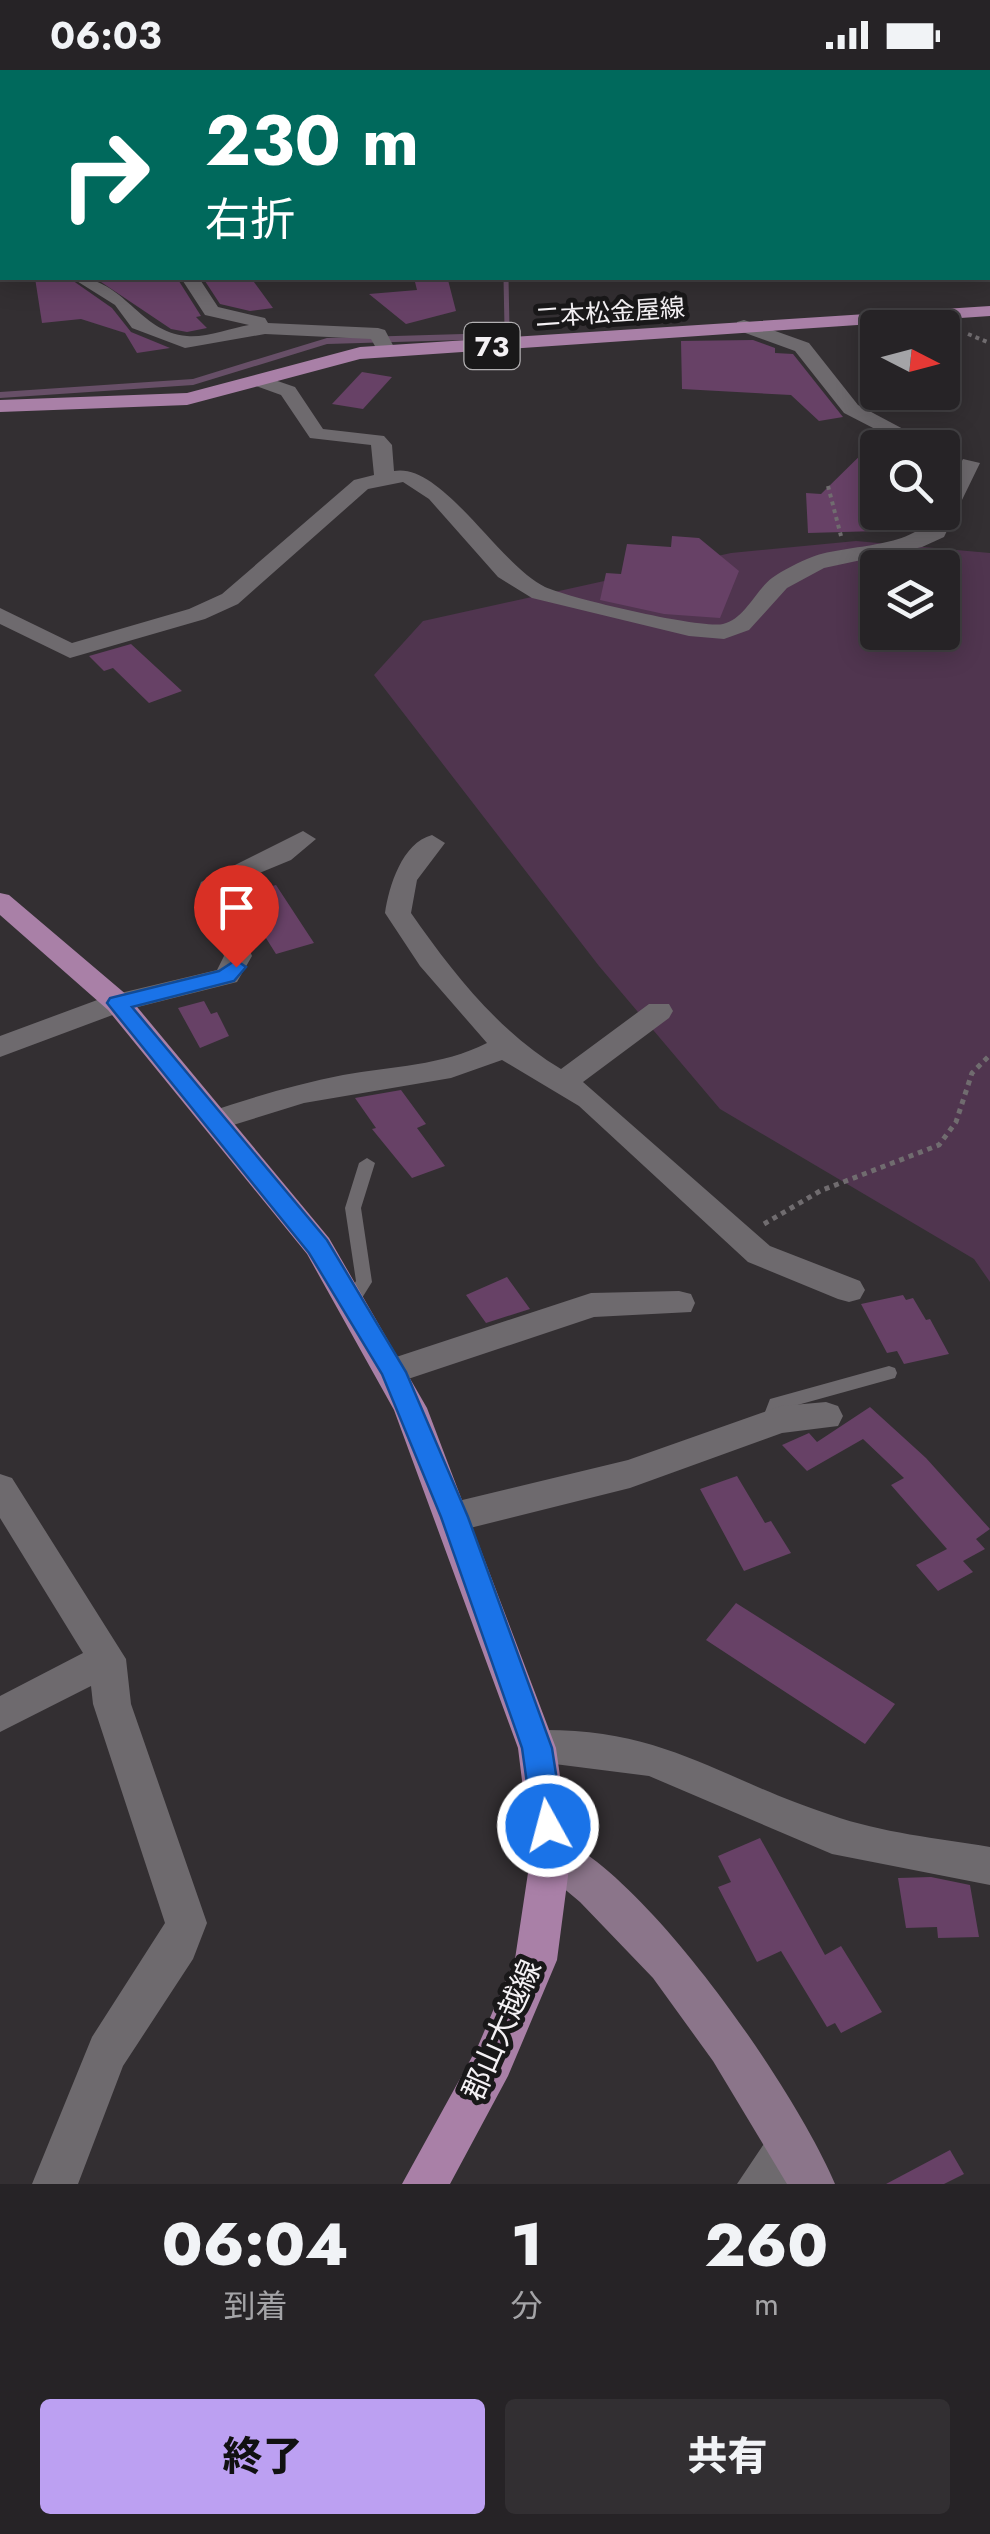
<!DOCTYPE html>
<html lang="ja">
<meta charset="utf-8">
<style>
:root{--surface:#262326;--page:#322f32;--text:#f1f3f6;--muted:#a4a4a7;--line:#424043;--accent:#bca0f2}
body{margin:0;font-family:Jost,"Noto Sans JP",sans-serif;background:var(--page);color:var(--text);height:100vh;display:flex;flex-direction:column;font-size:38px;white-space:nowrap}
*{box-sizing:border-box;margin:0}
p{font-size:32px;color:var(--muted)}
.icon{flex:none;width:55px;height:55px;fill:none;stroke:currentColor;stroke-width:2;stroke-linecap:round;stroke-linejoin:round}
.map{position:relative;height:2114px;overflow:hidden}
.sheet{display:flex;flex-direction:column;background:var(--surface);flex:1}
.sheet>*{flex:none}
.top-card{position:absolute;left:0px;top:0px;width:990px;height:210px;box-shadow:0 5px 25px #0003,0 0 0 2px var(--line);background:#00695c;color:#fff;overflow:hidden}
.needle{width:65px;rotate:96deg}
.fabs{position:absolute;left:860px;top:240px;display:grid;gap:20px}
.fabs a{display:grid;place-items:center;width:100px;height:100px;border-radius:10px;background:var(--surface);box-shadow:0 5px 25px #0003,0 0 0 2px var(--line);font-size:50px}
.pin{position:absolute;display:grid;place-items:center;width:85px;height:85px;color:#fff;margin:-102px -42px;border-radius:50% 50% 50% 0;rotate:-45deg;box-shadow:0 0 10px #0007}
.pin .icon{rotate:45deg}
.me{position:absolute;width:110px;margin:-55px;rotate:353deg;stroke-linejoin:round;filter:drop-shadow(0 0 8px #0008)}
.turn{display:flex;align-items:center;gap:35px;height:210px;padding:0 40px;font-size:45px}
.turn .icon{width:130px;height:130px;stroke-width:2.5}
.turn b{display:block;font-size:70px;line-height:85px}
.eta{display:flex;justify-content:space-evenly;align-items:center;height:170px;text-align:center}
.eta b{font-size:60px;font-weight:800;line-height:70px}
.action{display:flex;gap:20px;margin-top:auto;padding:20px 40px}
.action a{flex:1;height:115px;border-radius:10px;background:var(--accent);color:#111;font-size:40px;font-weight:800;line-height:115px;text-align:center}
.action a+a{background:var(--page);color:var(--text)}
.status{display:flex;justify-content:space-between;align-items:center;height:70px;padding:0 50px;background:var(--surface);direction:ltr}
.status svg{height:28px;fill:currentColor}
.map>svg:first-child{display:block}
.green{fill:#50354f;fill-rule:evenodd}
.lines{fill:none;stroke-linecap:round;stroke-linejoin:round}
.stream-far1{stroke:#674f67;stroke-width:5}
.stream{stroke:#674f67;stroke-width:6}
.building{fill:#674166}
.path-far2{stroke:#706c6f;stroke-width:2.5;stroke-dasharray:2.5 2.5;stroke-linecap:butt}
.path-far1{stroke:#706c6f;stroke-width:4;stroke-dasharray:4 4;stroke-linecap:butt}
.path{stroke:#706c6f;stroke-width:5;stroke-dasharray:5 5;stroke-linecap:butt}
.lane{fill:#6e6a6e;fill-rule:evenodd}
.street{fill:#6e6a6e;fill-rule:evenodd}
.secondary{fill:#8b758a;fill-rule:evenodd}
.primary{fill:#a980a7;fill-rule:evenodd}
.route{fill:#1a73e8;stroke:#114b97;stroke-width:2.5}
.labels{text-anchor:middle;stroke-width:10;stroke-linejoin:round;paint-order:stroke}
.far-street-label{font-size:25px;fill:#f4f1f4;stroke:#191819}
.shield{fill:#191819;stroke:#b2b0b2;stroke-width:2.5}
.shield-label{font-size:28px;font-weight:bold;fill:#f4f1f4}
.street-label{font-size:30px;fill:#f4f1f4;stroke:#191819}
</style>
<div class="status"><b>06:03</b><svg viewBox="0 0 49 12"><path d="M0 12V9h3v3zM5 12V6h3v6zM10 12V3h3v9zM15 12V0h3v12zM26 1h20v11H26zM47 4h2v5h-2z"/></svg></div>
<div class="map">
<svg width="990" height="2114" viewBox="0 0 990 2114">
<rect width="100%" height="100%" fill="#332f32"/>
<!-- green -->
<path class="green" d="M856 471 990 483V1212L974 1189 720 1039 599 896 374 605 423 551 731 483ZM878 498H942V562H878Z"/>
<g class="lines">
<!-- stream-far1 -->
<path class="stream-far1" d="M506 208 507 258"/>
<!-- stream -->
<path class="stream" d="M0 325 193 312 327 271 497 266 508 255"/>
</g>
<!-- building -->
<path class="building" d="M35 208H69L112 238 131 262 170 278 137 283 125 263 81 249 42 253Z
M95 208H177L201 246 196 247 207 258 187 262 171 259Z
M203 208H251L273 238 250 241 220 234Z
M448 210 456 241 406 254 369 224 417 220 415 212Z
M753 270 775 278V283L793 284 843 347 819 351 791 325 682 319 681 271Z
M362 302 392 307 363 339 332 334Z
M878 368V461L808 463 806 423 821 424Z
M672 466 699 468 739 501 720 548 664 544 600 530 606 503 621 504 627 474 671 477Z
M131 574 182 621 149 633 113 598 104 601 89 586Z
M276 815 314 873 276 884 254 849 264 846 250 822Z
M204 931 211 944 217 942 229 966 200 978 178 938Z
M401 1020 426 1054 417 1058 445 1096 412 1108 372 1059 376 1058 355 1028Z
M507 1207 530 1239 486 1253 466 1225Z
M903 1225 906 1230 913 1228 926 1250 930 1249 949 1284 904 1294 897 1281 887 1283 861 1234Z
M870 1337 926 1388 990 1459 976 1469 985 1479 963 1491 973 1502 938 1521 916 1495 947 1479 891 1415 904 1408 863 1369 807 1401 782 1375 809 1363 817 1372Z
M737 1406 765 1453 771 1451 791 1483 744 1501 700 1419Z
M736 1533 895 1634 865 1674 706 1570Z
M760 1768 825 1885 841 1876 882 1942 841 1963 835 1953 827 1957 781 1881 757 1892 718 1817 731 1812 718 1786Z
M931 1807 970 1815 979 1867 938 1868 937 1857 906 1858 898 1808Z
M950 2080 964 2104 944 2114H886Z"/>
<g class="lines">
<!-- path-far2 -->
<path class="path-far2" d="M652 0 741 2"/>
<!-- path-far1 -->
<path class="path-far1" d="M968 264 990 273
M828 416 841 466"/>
<!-- path -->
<path class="path" d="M764 1154 820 1121 939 1075 956 1052 972 1003 990 985"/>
<!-- lane -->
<path class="lane" d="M367 1088 375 1093 361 1138 372 1212 357 1236H345L343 1232 356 1211 345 1138 359 1093Z
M889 1296 895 1298 897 1303 895 1308 783 1339 775 1360 769 1362 763 1360 760 1355 770 1329Z"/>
<!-- street -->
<path class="street" d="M357 0H381L382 2H358Z
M407 0H500L501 2H408Z
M990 17V27L988 26V18Z
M0 42 2 43V52H0Z
M990 119V129L988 130V120Z
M988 178H990V191H988Z
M72 208C123 205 138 262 187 266 205 268 231 258 249 255L205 245 181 208H199L218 237 265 248 268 253 378 258 385 260 396 281 380 285 371 269 265 264 185 278 132 258 115 235Z
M744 250 809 273 858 335 939 378H912L844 343 795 281 737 260V252Z
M260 305 295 317 323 359 384 366 392 375 394 401C442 392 499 495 545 517 569 528 700 559 723 554 744 550 756 520 772 508 783 500 799 492 812 487 849 473 916 480 935 442H942V428L963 389 980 393 944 467 922 477 824 498 787 518 749 560 724 569 689 566 532 528 498 507 429 429 403 412 368 419 238 534 205 549 70 588 0 554V538L72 573 189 539 222 524 354 410 374 405 371 375 310 368 281 325 253 315V307Z
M303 761 316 769 291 790 225 817 252 886 237 912 126 940 0 987V966L108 926 217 900 224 886 198 820 201 812Z
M432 765 445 773 417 810 411 843C452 902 499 962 561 999L649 934H669L673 941 669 948 583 1012 770 1176 860 1211 865 1220 860 1229 849 1232 838 1229 748 1192 579 1036 502 990 451 1008 304 1033 217 1060 206 1057 202 1050 206 1043C251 1028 296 1014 343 1005 392 996 442 996 487 973L420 896 385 843C389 816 402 773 432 765Z
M679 1221 691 1224 695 1233 691 1242 594 1247 393 1314 381 1310 376 1301 381 1292 591 1223Z
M826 1332 838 1336 843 1346 838 1356 782 1363 630 1418 454 1462 441 1457 436 1447 441 1437 454 1432 628 1390 781 1336Z
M0 1404 12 1408 126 1589 131 1634 207 1853 193 1889 123 1996 78 2114H32L92 1967 165 1853 93 1634 91 1616 0 1662V1626L83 1583 0 1448Z
M537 1660C666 1658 717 1708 831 1745 882 1763 937 1768 990 1777V1815L832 1784 649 1706 523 1690 518 1678 523 1666Z
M790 2053 806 2059 812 2075 788 2114H737L774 2059Z"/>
<!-- secondary -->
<path class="secondary" d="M551 1764C645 1800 796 2021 835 2114H787L713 1991 653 1908 580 1832 537 1796 531 1783 537 1770Z"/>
<!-- primary -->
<path class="primary" d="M990 236V246L360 289 187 335 0 342V330L187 323 360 277Z
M0 823 9 825 128 926 329 1168 427 1338 556 1678 571 1783 557 1890 508 2006 450 2114H402L478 1976 515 1889 531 1783 518 1678 394 1340 307 1184 108 940 0 845Z"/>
</g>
<!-- route -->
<path class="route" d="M236 890 246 897 234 911 132 937 327 1170 406 1302 468 1447 552 1678 564 1756 559 1766 548 1770 538 1766 533 1756 522 1678 441 1447 382 1304 309 1183 107 933 110 928 219 901Z"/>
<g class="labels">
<!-- far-street labels -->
<g class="far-street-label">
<text transform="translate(610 242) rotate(-4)" y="9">二本松金屋線</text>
</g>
<!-- shield labels -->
<rect class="shield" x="464.5" y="253" width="55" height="46" rx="8"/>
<g class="shield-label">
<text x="492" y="286">73</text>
</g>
<!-- street labels -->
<g class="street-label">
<text transform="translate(502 1960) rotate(-66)" y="10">郡山大越線</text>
</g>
</g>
</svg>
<div class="fabs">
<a><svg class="needle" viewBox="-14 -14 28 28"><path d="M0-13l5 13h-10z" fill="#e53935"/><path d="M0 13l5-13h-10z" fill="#a4a4a7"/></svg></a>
<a><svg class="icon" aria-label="search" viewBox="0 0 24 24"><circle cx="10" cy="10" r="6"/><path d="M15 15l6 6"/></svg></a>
<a><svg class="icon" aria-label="layers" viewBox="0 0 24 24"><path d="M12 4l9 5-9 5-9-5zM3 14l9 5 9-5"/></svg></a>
</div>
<div class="pin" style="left:236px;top:897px;background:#d93025"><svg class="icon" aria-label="arrive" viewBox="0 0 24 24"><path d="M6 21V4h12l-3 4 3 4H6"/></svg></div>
<svg class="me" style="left:548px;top:1756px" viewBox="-20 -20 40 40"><circle r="17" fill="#1a73e8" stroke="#fff" stroke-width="3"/><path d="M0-11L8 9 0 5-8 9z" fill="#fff"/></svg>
<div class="top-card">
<div class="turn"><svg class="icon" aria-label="right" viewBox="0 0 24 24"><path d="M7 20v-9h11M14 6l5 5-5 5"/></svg><div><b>230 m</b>右折</div></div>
</div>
</div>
<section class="sheet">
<div class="eta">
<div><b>06:04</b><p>到着</p></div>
<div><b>1</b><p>分</p></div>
<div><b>260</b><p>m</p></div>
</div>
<div class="action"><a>終了</a><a>共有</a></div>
</section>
